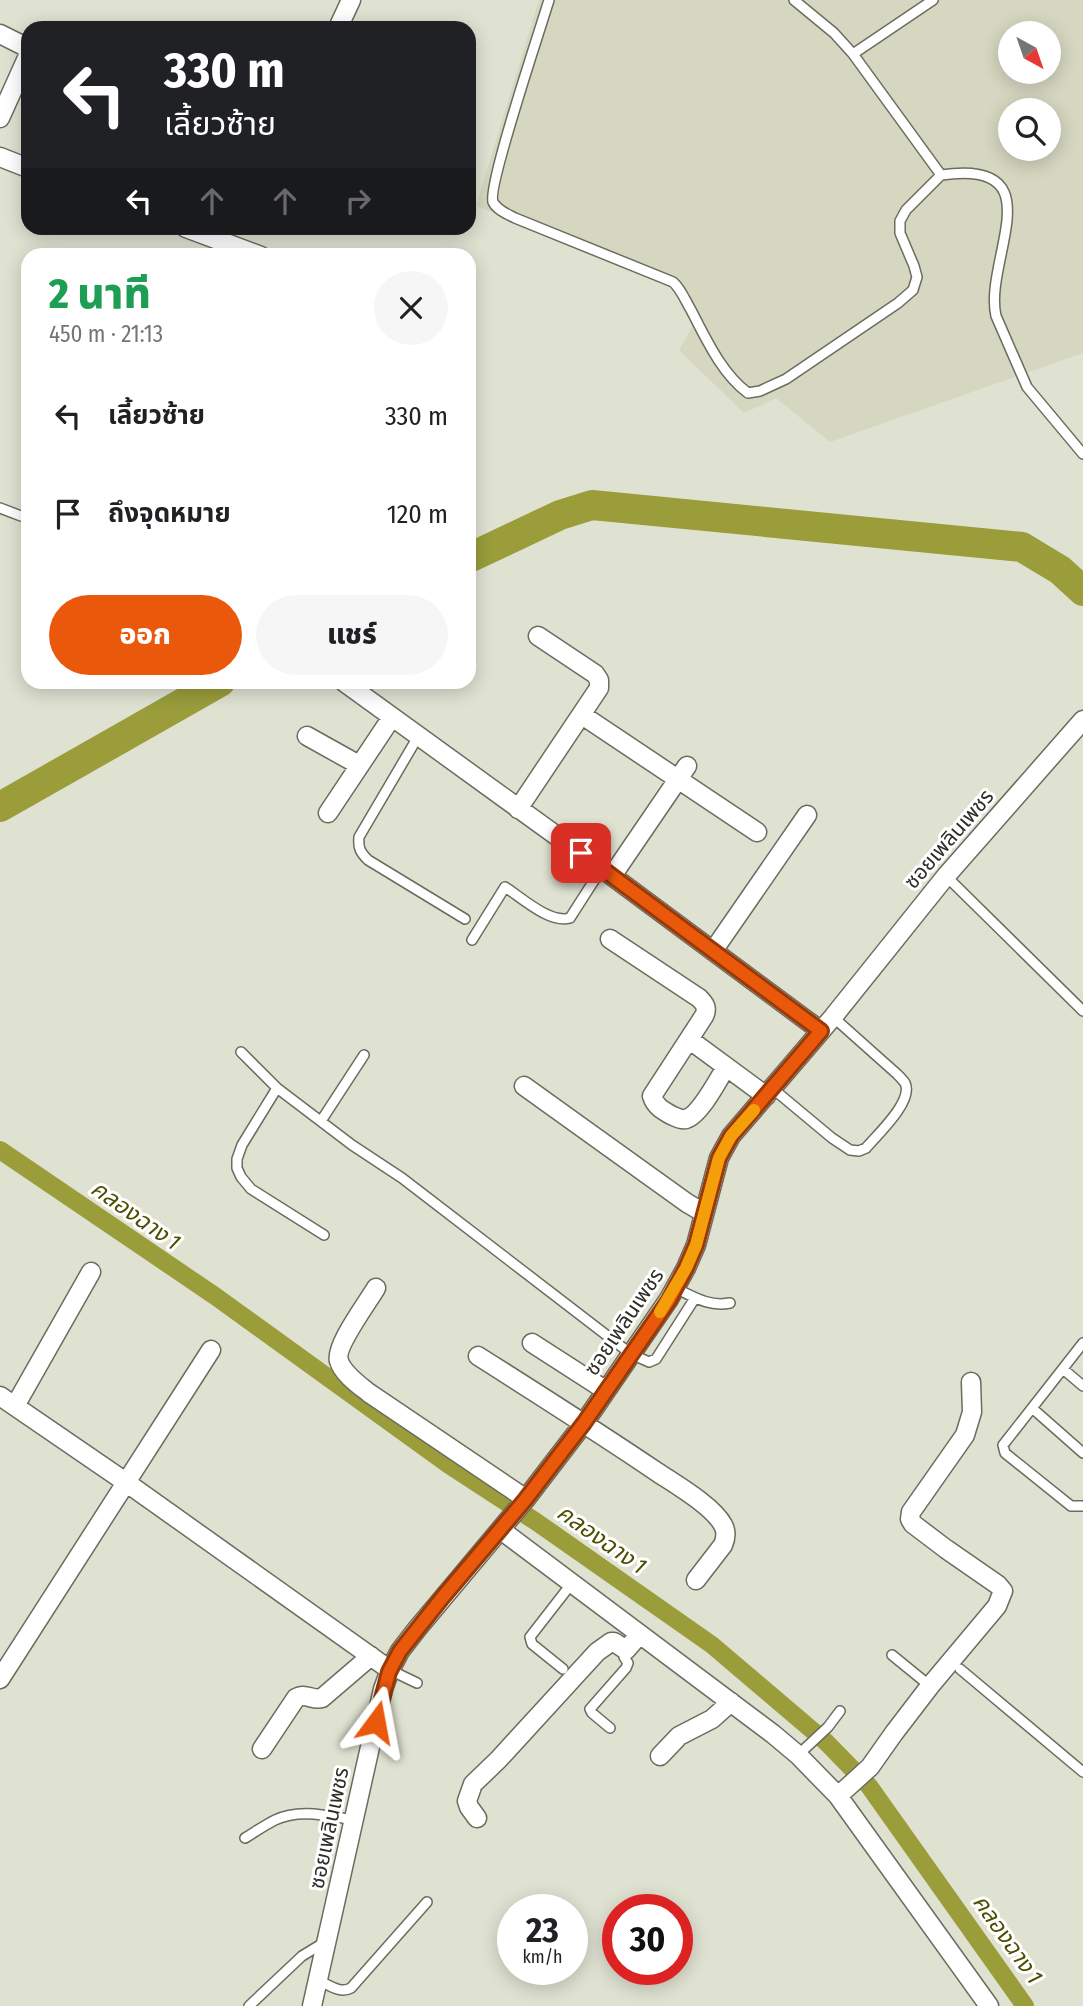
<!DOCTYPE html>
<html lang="th">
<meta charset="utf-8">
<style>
:root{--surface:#fff;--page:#f6f6f6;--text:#202124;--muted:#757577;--accent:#ea580c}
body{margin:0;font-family:"Fira Sans Condensed","Noto Sans Thai",sans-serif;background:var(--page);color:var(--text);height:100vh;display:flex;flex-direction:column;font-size:26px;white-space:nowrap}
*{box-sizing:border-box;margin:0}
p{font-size:23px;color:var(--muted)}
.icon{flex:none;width:38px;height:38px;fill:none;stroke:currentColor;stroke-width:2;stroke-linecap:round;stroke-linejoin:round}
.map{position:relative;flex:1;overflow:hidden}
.panel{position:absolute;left:21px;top:248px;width:455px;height:441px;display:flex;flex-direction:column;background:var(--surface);border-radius:21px;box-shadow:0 4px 18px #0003}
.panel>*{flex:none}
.banner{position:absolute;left:21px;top:21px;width:455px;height:214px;border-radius:21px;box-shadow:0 4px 18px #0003;background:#202124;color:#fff;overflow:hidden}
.needle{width:46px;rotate:140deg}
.tools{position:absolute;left:998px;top:21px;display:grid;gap:14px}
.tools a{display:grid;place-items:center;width:63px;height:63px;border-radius:50%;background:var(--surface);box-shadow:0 4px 18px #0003;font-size:35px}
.speed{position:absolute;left:497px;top:1894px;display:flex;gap:14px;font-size:35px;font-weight:700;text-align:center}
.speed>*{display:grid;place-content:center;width:91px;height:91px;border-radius:50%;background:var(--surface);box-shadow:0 4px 18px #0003;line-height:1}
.speed small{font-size:18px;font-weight:400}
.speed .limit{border:10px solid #d22;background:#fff;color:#111}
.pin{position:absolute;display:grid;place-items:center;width:60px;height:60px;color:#fff;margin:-30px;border-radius:14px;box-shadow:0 4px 10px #0006}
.me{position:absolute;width:77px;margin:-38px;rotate:13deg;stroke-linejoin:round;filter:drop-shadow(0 0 5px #0008)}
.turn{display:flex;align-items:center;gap:24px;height:147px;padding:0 28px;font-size:32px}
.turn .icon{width:91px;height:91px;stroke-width:2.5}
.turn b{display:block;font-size:49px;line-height:60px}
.lanes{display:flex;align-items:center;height:66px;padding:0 28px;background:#0003;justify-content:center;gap:35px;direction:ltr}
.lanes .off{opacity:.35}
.round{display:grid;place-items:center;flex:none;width:74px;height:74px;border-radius:37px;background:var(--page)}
.overview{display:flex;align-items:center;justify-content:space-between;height:119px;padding:0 28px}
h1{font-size:42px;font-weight:800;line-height:52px;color:#1e9e55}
.cta{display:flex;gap:14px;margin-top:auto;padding:14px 28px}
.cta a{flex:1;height:80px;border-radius:42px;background:var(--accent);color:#fff;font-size:28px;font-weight:800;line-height:80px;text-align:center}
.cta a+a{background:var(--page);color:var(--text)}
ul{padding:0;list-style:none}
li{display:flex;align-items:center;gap:21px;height:98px;padding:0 28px}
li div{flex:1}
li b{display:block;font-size:26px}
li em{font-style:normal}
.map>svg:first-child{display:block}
.built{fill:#d5d7c0;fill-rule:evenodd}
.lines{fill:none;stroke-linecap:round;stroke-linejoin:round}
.canal{stroke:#9a9d3a;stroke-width:18}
.river{stroke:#9a9d3a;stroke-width:30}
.service-casing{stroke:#6b6c5f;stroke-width:12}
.minor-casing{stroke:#6b6c5f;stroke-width:21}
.service{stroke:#fff;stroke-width:9}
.minor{stroke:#fff;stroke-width:18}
.route-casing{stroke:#983908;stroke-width:18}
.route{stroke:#ea580c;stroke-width:12}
.slow{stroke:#f59e0b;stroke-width:12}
.labels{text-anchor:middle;stroke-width:6;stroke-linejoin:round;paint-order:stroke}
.street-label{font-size:21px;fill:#2e2e28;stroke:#fff}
.water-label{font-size:23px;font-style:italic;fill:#4d4e00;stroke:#fff}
</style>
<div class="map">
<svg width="1083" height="2006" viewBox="0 0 1083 2006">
<rect width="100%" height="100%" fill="#dfe1d1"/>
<!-- built -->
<path class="built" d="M539 0H1083V353L830 442 776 398 744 413 679 350 694 324 674 283 476 206ZM1010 33H1048V72H1010ZM1010 110H1048V149H1010Z"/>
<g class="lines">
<!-- canal -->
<path class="canal" d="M0 1150 215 1296 449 1465 535 1521 712 1645 826 1742 869 1786 1025 2006"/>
<!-- river -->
<path class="river" d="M469 558 560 515 592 505 1022 547 1060 570 1083 591
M0 807 220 682"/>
<!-- service casing -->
<g class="service-casing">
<path id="service" d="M549 0C541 27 487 187 493 202 497 210 507 214 515 218L673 282C681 289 685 300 691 310 706 339 722 374 748 393L760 391 786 379 898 303 913 290 917 277 914 266 900 233V221L906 210 941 175 853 54
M794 0 834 33 853 54 933 0
M941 175C1057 158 983 261 996 316L1027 387 1083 454
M0 508 21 516
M419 735 359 837C358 848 360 852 368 860L465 919
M946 876 1083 1011
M472 940 505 887C522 898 550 924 570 918L602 868
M241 1052 277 1088 352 1145 402 1178 631 1354 649 1362 656 1359 695 1298
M277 1088 242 1145 237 1159V1168L241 1177 251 1189 324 1235
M772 1088 832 1138 850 1150 859 1151 866 1148C877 1135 914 1101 905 1083 903 1080 900 1077 897 1074L833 1017
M321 1121 364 1055
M675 1288C694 1297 709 1307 730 1303
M1083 1343 1003 1445 1005 1453 1071 1506H1083
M1063 1369 1083 1386
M1032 1408 1083 1453
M892 1655 930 1686
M563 1669 532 1644 530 1637 572 1583
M960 1669 1083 1772
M390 1670 417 1683
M610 1728 592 1713 590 1709 626 1668 628 1663 624 1657 626 1650
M798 1755 828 1727 840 1711
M245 1838C255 1832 265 1825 275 1820 300 1808 328 1816 354 1820
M318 1980C329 1985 340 1994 351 1988L427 1902
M249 2006 302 1956 325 1942"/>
</g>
<!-- minor casing -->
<g class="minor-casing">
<path id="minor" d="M338 28 351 0
M0 34 24 46 28 51
M0 118 27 58 28 52
M0 157 28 168
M186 228 261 256
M344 682 612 876 821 1031
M582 715 757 832
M307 736 359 765
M518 809 599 688V680L595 674 538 636
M328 813 392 717
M612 876 687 766
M610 939 699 998C705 1004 708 1008 704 1016L652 1096C655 1106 662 1110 671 1115 676 1117 680 1120 686 1119 700 1115 718 1080 726 1067
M713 951 807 815
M690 1040 766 1096
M524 1086 687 1203 704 1213
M376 1288C368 1302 334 1347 339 1361 343 1374 359 1385 369 1393L526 1499
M532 1343 605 1390
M478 1356C538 1394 598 1432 657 1472 675 1484 713 1506 723 1525 727 1532 726 1538 723 1545L696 1580
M0 1396 127 1483 390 1670
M15 1406 91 1272
M501 1530 773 1734 798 1755 838 1796 989 2006
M0 1679 211 1350
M262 1749 296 1698C305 1692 313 1701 322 1698L371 1656
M660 1756 679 1736 712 1719 731 1702
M838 1796 870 1767 894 1733 930 1686 997 1606 1003 1591 998 1585 946 1549 913 1524 910 1519 911 1512 965 1435 972 1412 971 1382
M477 1818 469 1807 467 1801 473 1784 498 1760 597 1652 611 1642H614L626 1650 640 1634
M312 2006 383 1689 390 1670 400 1651 417 1629 525 1500 584 1423 669 1299 686 1268 696 1245 719 1158 731 1136 833 1017 946 876 1083 720"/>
</g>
<!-- service -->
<use href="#service" class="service"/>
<!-- minor -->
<use href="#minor" class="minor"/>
</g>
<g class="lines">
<!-- route casing -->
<g class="route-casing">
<path id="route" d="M376 1722 389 1672 400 1651 442 1598 525 1500 584 1423 669 1300 686 1268 696 1245 719 1158 731 1136 821 1031 581 853"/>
</g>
<!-- route -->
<use href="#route" class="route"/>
<!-- slow -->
<path class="slow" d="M660 1312 686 1268 696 1245 719 1158 731 1136 754 1110"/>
</g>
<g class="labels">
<!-- street labels -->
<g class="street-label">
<text transform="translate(949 839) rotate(-49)" y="7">ซอยเพลินเพชร</text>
<text transform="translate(624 1322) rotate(-56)" y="7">ซอยเพลินเพชร</text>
<text transform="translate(329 1828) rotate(-78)" y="7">ซอยเพลินเพชร</text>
</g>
<!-- water labels -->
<g class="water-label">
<text transform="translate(136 1215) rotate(35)" y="8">คลองฉาง 1</text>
<text transform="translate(602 1539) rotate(35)" y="8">คลองฉาง 1</text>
<text transform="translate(1008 1939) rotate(55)" y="8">คลองฉาง 1</text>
</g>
</g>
</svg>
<div class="tools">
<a><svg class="needle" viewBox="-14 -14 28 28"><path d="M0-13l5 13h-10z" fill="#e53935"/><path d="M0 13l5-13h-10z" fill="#757577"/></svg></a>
<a><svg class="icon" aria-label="search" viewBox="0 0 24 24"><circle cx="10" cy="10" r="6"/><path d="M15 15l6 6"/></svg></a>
</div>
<div class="speed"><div>23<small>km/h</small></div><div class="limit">30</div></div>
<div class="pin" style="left:581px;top:853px;background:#d93025"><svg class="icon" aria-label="arrive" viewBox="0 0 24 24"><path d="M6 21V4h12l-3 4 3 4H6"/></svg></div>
<svg class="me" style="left:376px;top:1722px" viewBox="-20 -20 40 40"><path d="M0-17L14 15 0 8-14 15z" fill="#ea580c" stroke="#fff" stroke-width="4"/></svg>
<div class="banner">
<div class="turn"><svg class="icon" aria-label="left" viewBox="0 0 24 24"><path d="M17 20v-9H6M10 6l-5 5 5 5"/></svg><div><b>330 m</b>เลี้ยวซ้าย</div></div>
<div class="lanes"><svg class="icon" aria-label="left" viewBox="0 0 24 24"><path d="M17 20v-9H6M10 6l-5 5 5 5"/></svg><svg class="icon off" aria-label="ahead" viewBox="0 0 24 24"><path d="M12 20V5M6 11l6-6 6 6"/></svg><svg class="icon off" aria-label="ahead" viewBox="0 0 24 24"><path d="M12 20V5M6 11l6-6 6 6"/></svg><svg class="icon off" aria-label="right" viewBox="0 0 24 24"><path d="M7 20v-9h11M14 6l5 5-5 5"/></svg></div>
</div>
<section class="panel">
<div class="overview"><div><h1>2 นาที</h1><p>450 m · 21:13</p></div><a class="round"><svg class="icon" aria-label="close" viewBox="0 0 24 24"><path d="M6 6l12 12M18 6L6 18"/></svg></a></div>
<ul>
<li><svg class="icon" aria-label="left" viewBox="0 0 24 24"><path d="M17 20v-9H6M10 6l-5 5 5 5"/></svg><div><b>เลี้ยวซ้าย</b></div><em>330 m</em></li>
<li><svg class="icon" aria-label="arrive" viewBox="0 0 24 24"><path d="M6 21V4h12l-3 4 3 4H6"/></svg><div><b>ถึงจุดหมาย</b></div><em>120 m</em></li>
</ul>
<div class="cta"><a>ออก</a><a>แชร์</a></div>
</section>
</div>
